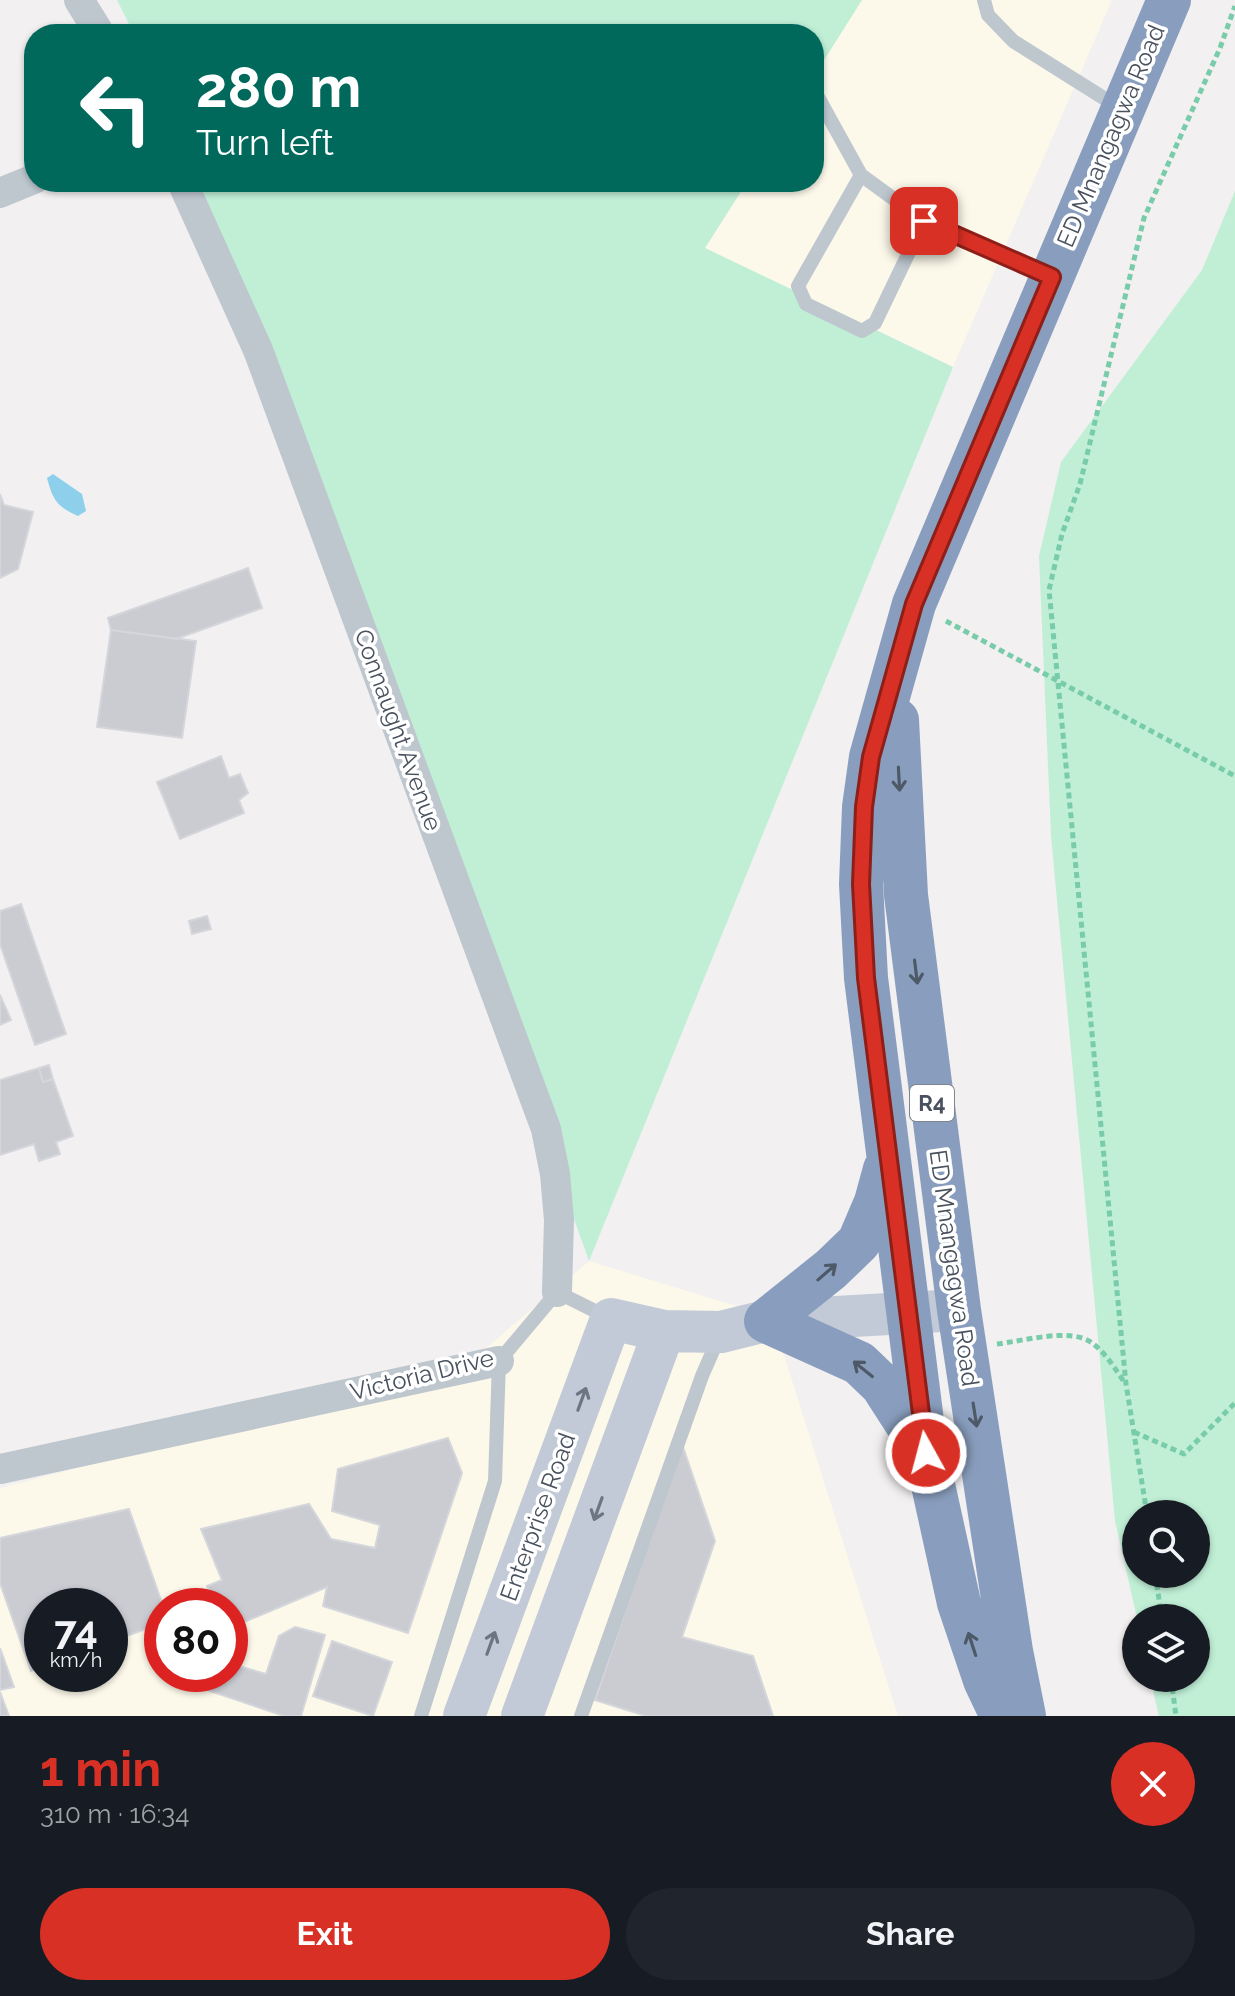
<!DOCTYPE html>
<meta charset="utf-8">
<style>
:root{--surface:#171b24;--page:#20242c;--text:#f1f3f6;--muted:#9ea1a6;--accent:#d93025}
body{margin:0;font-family:Raleway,sans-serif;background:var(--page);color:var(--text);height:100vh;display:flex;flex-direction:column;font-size:30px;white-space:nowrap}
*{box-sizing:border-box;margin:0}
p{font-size:26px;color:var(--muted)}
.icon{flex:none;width:44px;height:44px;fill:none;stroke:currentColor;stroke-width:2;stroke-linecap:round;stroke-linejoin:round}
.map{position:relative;height:1716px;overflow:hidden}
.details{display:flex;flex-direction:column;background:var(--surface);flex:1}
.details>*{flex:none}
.guide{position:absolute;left:24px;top:24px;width:800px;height:168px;border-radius:32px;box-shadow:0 2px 6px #0004;background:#00695c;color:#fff;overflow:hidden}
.tools{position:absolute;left:1122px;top:1500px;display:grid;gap:16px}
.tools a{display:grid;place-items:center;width:88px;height:88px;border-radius:50%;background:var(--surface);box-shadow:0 2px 6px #0004;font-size:40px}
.speed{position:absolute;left:24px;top:1588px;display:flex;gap:16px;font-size:40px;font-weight:700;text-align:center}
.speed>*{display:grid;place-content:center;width:104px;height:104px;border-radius:50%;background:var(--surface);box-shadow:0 2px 6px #0004;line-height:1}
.speed small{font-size:20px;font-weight:400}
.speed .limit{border:12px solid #d22;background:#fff;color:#111}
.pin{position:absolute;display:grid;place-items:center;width:68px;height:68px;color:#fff;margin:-34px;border-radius:16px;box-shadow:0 4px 12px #0006}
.me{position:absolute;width:88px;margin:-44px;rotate:353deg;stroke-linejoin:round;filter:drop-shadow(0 0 6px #0008)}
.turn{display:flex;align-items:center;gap:28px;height:168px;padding:0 40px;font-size:36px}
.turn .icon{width:104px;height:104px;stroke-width:2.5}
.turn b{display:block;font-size:56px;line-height:68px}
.round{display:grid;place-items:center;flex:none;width:84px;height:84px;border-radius:42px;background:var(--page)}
.overview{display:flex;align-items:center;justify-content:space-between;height:136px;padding:0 40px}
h1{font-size:48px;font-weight:700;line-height:60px;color:var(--accent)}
.button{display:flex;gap:16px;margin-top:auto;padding:16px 40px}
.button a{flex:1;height:92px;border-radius:48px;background:var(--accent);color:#fff;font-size:32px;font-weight:700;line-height:92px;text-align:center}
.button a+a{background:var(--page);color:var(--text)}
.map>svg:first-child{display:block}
.commercial{fill:#fcf8ea;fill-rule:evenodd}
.green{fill:#c0efd6;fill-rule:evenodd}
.water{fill:#8ed0eb}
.building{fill:#caccd2;stroke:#d4d6db;stroke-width:2}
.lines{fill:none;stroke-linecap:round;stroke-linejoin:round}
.path{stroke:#78ccaa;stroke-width:5;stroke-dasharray:6 4;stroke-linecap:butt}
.lane{stroke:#bec6ce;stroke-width:14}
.street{stroke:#bec6ce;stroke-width:30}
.secondary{stroke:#c1cad6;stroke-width:42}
.highway{stroke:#899ebe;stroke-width:44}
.oneway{stroke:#4e5967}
.oneway2{stroke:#6c7581}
.route-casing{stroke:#8d1f18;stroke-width:20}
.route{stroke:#d93025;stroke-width:14}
.labels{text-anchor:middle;stroke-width:7;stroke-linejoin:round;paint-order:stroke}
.shield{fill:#fff;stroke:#7f858e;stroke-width:2}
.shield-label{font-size:22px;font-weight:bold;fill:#48515d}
.street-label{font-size:24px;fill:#48515d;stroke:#fff}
</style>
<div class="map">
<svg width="1235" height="1716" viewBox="0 0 1235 1716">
<rect width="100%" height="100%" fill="#f2f0f0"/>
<!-- commercial -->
<path class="commercial" d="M862 0H1112L953 367 705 248 747 182H814V76Z
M589 1261 772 1317 898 1716H0V1488L461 1369ZM42 1606H110V1674H42ZM162 1606H230V1674H162Z"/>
<!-- green -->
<path class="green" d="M117 0H862L814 76V34H134Z
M195 182H747L705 248 953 367 589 1261 321 508Z
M1235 191V1716H1159L1150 1678H1196V1618H1137L1115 1521 1051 836 1039 556 1061 462 1202 270ZM1136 1514H1196V1574H1136Z"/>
<!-- water -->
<path class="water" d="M53 474 82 494 86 511 78 516C56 506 53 500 47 478Z"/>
<!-- building -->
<path class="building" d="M0 494 4 505 33 512 18 569 0 578Z
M248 568 262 608 176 639 111 630 108 618Z
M111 630 196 641 182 738 97 727Z
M221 756 229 778 240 774 248 793 239 800 244 813 180 839 157 782Z
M21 904 66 1034 35 1045 0 944V911Z
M207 916 211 929 192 934 189 921Z
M0 995 11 1020 0 1025Z
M49 1065 53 1079 43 1082 39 1068Z
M39 1068 43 1082 53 1079 73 1136 56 1142 60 1154 39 1161 34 1144 0 1155V1080Z
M448 1438 462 1473 408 1633 323 1606 327 1587 230 1628V1606H217L207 1586 222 1580 201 1529 309 1504 331 1539 375 1548 380 1525 332 1511 338 1469Z
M682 1444 715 1541 682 1637 753 1656 773 1716H646L595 1700Z
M129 1509 163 1606 162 1623 110 1642V1606H42V1667L31 1671 0 1583V1538Z
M295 1627 325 1635 301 1716H284L192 1685 187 1674H230V1654L235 1665 266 1674 279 1636Z
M332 1641 392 1662 373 1716 313 1696Z
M0 1648 14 1687 0 1690Z
M0 1692 9 1716H0Z"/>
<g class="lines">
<!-- path -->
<path class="path" d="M946 621 1235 776
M997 1344C1023 1341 1072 1327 1092 1343 1106 1353 1115 1369 1125 1383
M1134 1432 1184 1454 1235 1403
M1147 1514 1126 1384 1049 590 1062 534 1080 484 1144 218 1220 48 1235 6
M1155 1574 1162 1618
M1171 1678 1176 1716"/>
<!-- lane -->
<path class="lane" d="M984 0 988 15 1013 41 1118 107
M814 90 861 175 924 221 1048 275
M861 175 798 286 806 304 862 331 875 323 924 221
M421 1716 495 1481 499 1361 557 1292 607 1317
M581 1716 702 1376 719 1337"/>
<!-- street -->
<path class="street" d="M79 0 100 34
M182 182 258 350 546 1129 555 1174 559 1220 557 1292
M0 193 34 179
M0 1469 499 1361"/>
<!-- secondary -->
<path class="secondary" d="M464 1716 611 1319 664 1331 721 1332 766 1321 959 1310
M522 1716 664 1331"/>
<!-- highway -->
<path class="highway" d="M897 720 906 895 959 1310 1011 1651 1024 1716
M885 1169 876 1202 859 1242 831 1269 766 1321 859 1363 882 1385 920 1444
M1002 1716 985 1680 959 1603 926 1453 866 978 861 884 864 807 871 757 914 604 1169 0"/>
</g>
<!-- one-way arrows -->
<defs><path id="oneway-shaft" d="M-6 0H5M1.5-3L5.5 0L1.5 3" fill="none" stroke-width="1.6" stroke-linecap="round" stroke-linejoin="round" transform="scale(2)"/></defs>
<g class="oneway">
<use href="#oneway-shaft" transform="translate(899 779) rotate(87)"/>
<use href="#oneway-shaft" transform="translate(916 972) rotate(83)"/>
<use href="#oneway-shaft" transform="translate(827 1272) rotate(-41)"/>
<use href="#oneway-shaft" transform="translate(863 1369) rotate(-141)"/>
<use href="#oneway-shaft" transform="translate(975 1415) rotate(81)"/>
<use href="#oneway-shaft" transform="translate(972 1644) rotate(-108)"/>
</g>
<g class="oneway2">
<use href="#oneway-shaft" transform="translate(582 1399) rotate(-70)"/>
<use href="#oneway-shaft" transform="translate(598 1509) rotate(110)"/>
<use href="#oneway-shaft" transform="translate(491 1643) rotate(-70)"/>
</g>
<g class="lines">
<!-- route casing -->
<g class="route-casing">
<path id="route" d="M924 221 1052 277 914 604 871 757 864 807 861 884 866 978 926 1453"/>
</g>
<!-- route -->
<use href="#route" class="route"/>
</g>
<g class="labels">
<!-- shield labels -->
<rect class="shield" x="910" y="1085" width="44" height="36" rx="6"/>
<g class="shield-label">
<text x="932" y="1111">R4</text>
</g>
<!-- street labels -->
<g class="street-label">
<text transform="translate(1111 136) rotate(-67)" y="8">ED Mnangagwa Road</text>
<text transform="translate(398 730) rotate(70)" y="8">Connaught Avenue</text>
<text transform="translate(954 1268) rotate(82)" y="8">ED Mnangagwa Road</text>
<text transform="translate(422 1375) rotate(-14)" y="8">Victoria Drive</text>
<text transform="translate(538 1517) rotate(-70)" y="8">Enterprise Road</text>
</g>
</g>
</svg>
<div class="tools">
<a><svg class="icon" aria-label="search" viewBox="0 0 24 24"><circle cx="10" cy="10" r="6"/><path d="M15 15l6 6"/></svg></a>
<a><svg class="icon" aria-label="layers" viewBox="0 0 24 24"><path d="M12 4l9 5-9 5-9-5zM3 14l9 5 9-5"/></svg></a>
</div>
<div class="speed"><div>74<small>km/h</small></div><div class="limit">80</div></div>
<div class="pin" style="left:924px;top:221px;background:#d93025"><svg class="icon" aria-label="arrive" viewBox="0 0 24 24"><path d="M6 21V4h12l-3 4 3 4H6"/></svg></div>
<svg class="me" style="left:926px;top:1453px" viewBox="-20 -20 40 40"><circle r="17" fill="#d93025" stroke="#fff" stroke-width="3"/><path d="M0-11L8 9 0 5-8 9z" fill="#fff"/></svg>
<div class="guide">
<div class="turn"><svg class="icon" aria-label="left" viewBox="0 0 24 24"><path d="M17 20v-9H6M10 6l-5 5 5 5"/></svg><div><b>280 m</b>Turn left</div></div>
</div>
</div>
<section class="details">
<div class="overview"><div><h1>1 min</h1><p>310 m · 16:34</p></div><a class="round" style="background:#d93025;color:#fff"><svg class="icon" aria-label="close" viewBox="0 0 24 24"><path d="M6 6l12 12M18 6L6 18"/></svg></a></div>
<div class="button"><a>Exit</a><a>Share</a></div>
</section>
